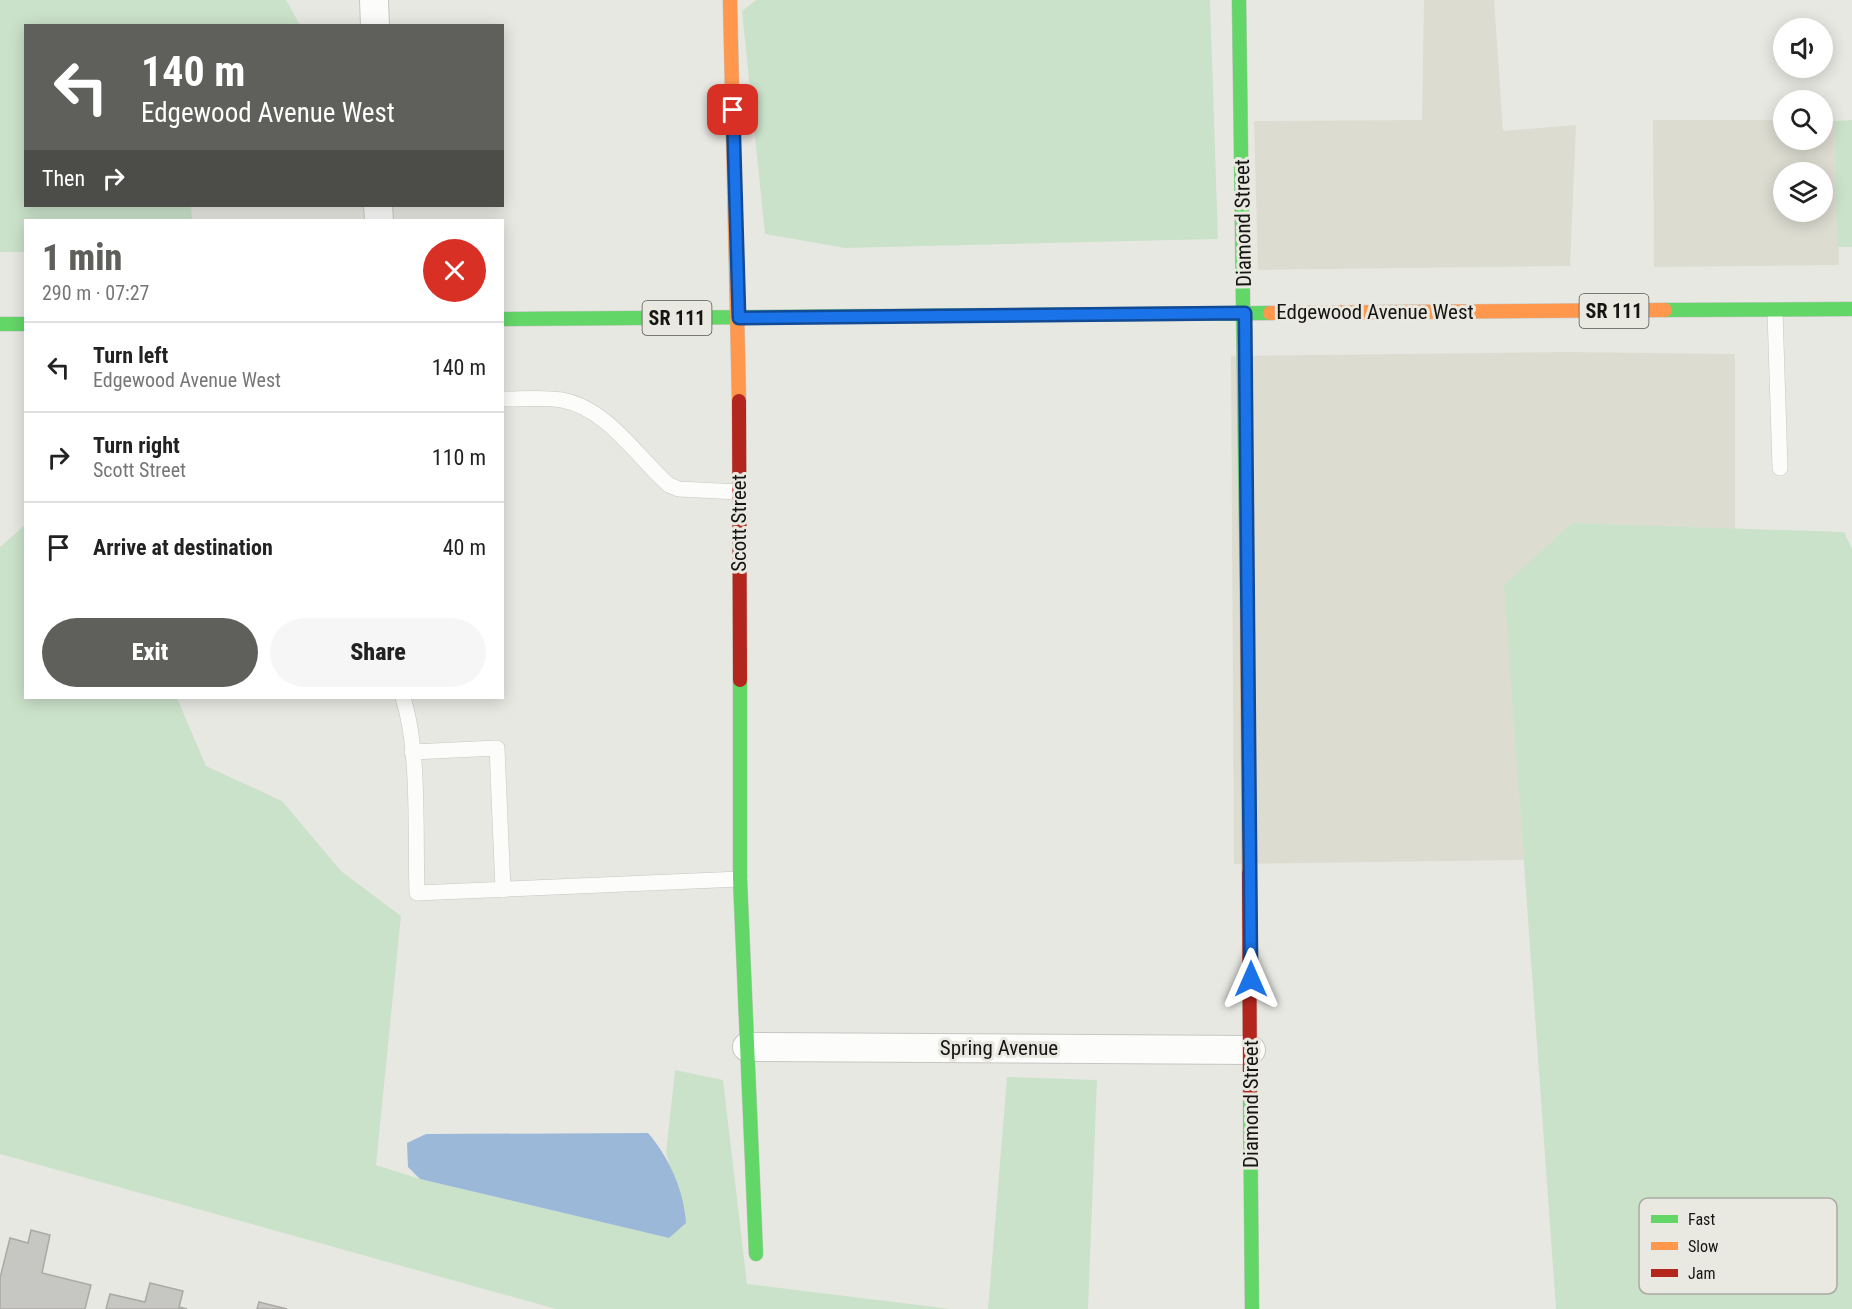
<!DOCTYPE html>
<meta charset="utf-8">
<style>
:root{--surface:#fff;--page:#f6f6f6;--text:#222;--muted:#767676;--line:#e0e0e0;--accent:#5f5f5b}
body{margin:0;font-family:"Roboto Condensed",sans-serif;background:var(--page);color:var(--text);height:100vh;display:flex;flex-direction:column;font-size:22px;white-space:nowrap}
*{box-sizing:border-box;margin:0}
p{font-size:20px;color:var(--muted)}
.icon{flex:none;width:33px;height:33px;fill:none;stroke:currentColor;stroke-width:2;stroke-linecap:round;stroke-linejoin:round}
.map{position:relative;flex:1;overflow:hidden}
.drawer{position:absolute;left:24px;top:219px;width:480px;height:480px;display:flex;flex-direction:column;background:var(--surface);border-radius:0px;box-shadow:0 3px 15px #0003}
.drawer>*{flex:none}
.guide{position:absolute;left:24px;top:24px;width:480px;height:183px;border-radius:0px;box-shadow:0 3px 15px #0003;background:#5f5f5b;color:#fff;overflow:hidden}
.controls{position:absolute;left:1773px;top:18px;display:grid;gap:12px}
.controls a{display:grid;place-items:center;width:60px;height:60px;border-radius:50%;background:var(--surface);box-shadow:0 3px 15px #0003;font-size:30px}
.pin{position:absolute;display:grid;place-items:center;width:51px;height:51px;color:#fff;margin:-26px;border-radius:12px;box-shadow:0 3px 9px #0006}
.me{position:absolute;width:66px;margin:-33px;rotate:0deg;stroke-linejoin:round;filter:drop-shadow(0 0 4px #0008)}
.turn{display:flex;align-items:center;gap:21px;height:126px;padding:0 18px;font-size:27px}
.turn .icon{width:78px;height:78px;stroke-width:2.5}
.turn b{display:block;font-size:42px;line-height:51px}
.then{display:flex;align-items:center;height:57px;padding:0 18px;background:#0003;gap:12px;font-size:22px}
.round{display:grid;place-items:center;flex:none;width:63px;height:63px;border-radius:32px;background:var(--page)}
.headline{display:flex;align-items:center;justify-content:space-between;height:102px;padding:0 18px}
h1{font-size:36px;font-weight:800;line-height:45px;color:var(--accent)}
.primary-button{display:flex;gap:12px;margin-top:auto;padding:12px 18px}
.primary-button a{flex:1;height:69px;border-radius:36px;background:var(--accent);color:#fff;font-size:24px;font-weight:800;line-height:69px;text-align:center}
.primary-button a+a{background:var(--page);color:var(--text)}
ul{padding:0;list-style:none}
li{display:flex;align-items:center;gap:18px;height:90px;padding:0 18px;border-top:2px solid var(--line)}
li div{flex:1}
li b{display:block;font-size:22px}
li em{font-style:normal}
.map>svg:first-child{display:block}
.built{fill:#dddcd1;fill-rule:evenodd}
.green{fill:#cbe2ca}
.water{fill:#9cb8d8}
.building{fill:#c6c6c3;stroke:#aaa9a6;stroke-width:1.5}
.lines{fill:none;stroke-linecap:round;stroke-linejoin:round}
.lane-casing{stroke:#c6c6c2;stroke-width:16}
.street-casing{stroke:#c6c6c2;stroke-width:30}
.fast-casing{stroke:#c6c6c2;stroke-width:15}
.slow-casing{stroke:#c6c6c2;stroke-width:15}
.jam-casing{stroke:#c6c6c2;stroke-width:15}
.lane{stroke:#fcfcfb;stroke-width:15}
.street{stroke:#fcfcfb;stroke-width:28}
.fast{stroke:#63d668;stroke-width:14}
.slow{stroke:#ff974d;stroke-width:14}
.jam{stroke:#b3261e;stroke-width:14}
.route-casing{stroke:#114b97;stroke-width:15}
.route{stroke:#1a73e8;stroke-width:10}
.labels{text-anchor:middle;stroke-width:6;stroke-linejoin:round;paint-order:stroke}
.shield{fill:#eae9e1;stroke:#555550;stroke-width:1.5}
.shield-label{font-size:20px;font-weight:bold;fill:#151512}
.street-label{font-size:21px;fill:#151512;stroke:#eae9e1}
.key{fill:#eae9e1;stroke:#aaa9a3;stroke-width:1.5}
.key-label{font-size:16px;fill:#151512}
</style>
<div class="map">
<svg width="1852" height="1309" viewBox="0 0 1852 1309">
<rect width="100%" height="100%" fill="#e8e8e3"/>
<!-- built -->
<path class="built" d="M1424 0H1494L1503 131 1576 125 1570 266 1258 270 1254 121 1422 120Z
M1653 120H1783L1784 140H1822L1823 121H1835L1839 265 1654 267ZM1784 172H1822V212H1784Z
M1566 352 1735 354V529L1572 523 1505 585 1524 860 1234 864 1231 356Z"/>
<!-- green -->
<path class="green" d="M0 0H286L300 25 26 26V206H191L192 220H26L25 252H0Z
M756 0H1210L1218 239 845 248 765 234 742 11Z
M1852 120V247H1837L1835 121Z
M1572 523 1844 532 1852 549V1309H1556L1504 585Z
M25 525 26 698H177L206 766 282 801 341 871 401 916 376 1165 420 1179 669 1238 685 1212 666 1153 675 1070 723 1080 747 1284 951 1309H556L0 1154V547Z
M1007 1077 1097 1080 1088 1309H988Z"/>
<!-- water -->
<path class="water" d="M648 1133C669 1157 684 1191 686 1223L669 1238 420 1179 408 1167 407 1143 426 1134Z"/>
<!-- building -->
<path class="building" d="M31 1230 50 1235 42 1273 91 1285 85 1309H0V1278L10 1238 28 1243Z
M150 1283 183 1291 179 1307 187 1309H106L110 1294 145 1302Z
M259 1302 287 1309H257Z"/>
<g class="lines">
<!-- lane casing -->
<g class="lane-casing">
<path id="lane" d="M1775 311 1780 468
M502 399C522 399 543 397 562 400 607 408 637 457 669 485L679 489 739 492
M403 698C420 750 415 836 417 893L740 879
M412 752 497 748 503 890"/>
</g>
<!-- street casing -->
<g class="street-casing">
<path id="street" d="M374 0 375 26
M378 206 379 220
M747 1047 1251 1050"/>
</g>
<!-- fast casing -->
<g class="fast-casing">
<path id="fast" d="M1239 0 1247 609
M1665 310 1852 309
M502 319 1270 313
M0 324H26
M740 680V879L756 1254
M1250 1090 1252 1309"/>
</g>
<!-- slow casing -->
<g class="slow-casing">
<path id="slow" d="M730 0 739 401
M1270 313 1665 310
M1247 609 1249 873"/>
</g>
<!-- jam casing -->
<g class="jam-casing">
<path id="jam" d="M739 401 740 680
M1249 873 1250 1090"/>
</g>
<!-- lane -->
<use href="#lane" class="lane"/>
<!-- street -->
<use href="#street" class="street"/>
<!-- fast -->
<use href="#fast" class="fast"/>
<!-- slow -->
<use href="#slow" class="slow"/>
<!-- jam -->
<use href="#jam" class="jam"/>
</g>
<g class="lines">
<!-- route casing -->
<g class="route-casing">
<path id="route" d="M733 110 739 318 1245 313 1251 979"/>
</g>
<!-- route -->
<use href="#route" class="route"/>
</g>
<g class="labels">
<!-- shield labels -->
<g class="shield">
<rect x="1579.5" y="294" width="69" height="34" rx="4.5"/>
<rect x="642.5" y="301" width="69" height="34" rx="4.5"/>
</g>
<g class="shield-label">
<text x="1614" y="318">SR 111</text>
<text x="677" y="325">SR 111</text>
</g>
<!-- street labels -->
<g class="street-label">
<text transform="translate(1243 223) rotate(-91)" y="7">Diamond Street</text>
<text x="1375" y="319">Edgewood Avenue West</text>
<text transform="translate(739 523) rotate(-90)" y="7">Scott Street</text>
<text x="999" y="1055">Spring Avenue</text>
<text transform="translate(1251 1104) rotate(-90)" y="7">Diamond Street</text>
</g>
</g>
<!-- legend -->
<rect x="1639" y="1198" width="198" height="96" rx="9" class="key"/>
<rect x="1651" y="1215" width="27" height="8" fill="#63d668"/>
<rect x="1651" y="1242" width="27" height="8" fill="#ff974d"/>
<rect x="1651" y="1269" width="27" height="8" fill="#b3261e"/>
<g class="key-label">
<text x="1688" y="1225">Fast</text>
<text x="1688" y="1252">Slow</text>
<text x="1688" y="1279">Jam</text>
</g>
</svg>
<div class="controls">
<a><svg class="icon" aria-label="sound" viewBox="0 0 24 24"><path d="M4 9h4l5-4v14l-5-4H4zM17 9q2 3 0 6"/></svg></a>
<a><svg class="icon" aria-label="search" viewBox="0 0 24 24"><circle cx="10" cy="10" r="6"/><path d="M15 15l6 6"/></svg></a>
<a><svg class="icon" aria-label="layers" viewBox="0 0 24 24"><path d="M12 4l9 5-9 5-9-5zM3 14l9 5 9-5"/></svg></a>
</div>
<div class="pin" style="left:733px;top:110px;background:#d93025"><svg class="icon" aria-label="arrive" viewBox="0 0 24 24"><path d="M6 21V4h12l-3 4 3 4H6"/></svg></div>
<svg class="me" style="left:1251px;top:979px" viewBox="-20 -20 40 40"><path d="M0-17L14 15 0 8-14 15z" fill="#1a73e8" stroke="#fff" stroke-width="4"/></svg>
<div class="guide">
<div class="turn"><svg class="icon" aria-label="left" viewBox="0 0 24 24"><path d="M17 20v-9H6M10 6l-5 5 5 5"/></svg><div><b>140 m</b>Edgewood Avenue West</div></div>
<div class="then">Then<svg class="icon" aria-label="right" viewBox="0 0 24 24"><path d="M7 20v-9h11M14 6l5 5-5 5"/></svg></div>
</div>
<section class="drawer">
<div class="headline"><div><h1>1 min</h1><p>290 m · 07:27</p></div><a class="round" style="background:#d93025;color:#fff"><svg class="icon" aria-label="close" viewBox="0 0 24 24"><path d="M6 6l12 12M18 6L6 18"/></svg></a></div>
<ul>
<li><svg class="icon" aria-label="left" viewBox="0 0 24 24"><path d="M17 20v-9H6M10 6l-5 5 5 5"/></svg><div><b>Turn left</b><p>Edgewood Avenue West</p></div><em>140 m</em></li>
<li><svg class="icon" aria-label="right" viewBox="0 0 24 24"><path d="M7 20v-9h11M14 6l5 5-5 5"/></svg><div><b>Turn right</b><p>Scott Street</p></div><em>110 m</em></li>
<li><svg class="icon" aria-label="arrive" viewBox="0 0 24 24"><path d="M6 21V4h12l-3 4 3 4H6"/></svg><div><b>Arrive at destination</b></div><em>40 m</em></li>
</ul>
<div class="primary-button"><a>Exit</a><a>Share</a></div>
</section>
</div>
